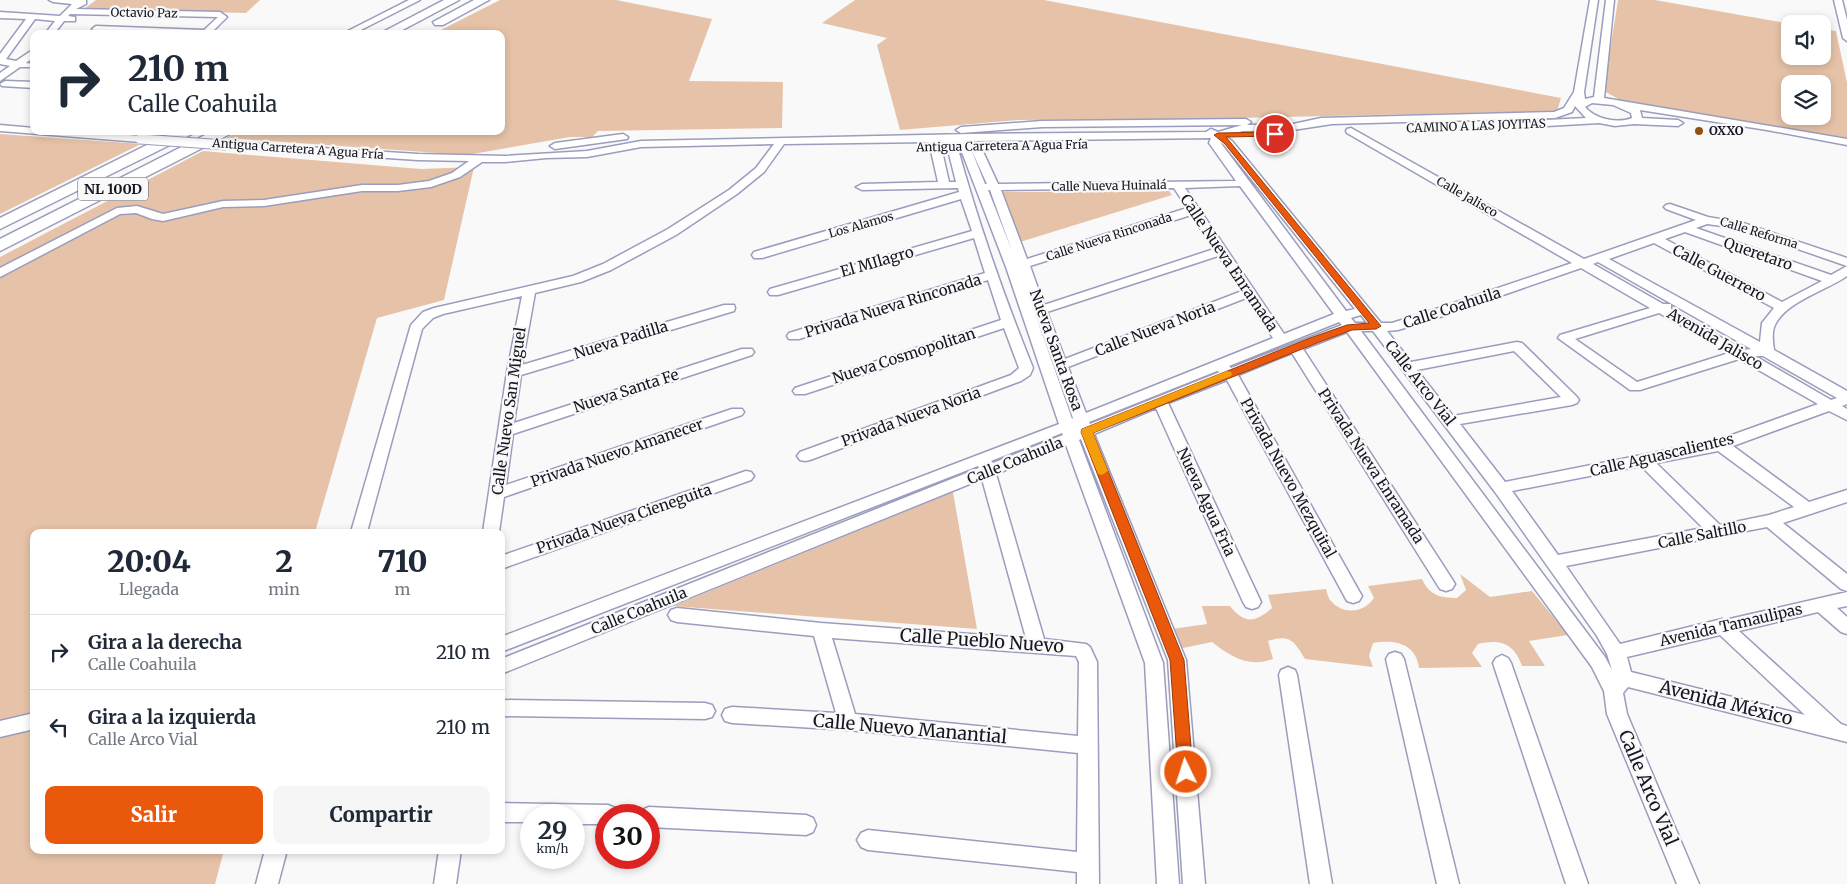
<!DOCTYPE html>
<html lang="es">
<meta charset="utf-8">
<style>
:root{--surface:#fff;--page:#f6f6f7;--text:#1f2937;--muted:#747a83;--line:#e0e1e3;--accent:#ea580c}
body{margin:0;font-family:Merriweather,serif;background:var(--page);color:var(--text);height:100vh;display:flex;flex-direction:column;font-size:19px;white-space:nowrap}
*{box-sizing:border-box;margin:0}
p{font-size:16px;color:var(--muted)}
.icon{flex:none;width:28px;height:28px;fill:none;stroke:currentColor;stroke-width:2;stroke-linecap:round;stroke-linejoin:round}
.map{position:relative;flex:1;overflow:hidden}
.sheet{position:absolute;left:30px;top:529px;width:475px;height:325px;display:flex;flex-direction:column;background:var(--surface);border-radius:10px;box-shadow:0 2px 8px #0003}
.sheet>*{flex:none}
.top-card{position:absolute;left:30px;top:30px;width:475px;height:105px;border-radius:10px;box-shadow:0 2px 8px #0003;background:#fff;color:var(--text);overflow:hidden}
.controls{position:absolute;left:1781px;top:15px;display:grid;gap:10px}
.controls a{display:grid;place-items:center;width:50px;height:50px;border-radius:10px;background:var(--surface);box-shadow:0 2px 8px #0003;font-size:25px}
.speed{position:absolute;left:520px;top:804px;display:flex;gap:10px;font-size:25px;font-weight:700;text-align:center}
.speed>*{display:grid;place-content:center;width:65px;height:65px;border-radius:50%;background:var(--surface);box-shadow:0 2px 8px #0003;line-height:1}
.speed small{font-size:12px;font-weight:400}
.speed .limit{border:8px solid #d22;background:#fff;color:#111}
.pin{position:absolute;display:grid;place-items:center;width:42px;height:42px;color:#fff;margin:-21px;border:2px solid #fff;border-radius:50%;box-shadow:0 1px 5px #0007}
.me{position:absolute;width:55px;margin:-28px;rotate:356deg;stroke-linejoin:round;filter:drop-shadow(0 0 4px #0008)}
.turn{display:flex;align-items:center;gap:18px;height:105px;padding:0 15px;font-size:22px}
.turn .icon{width:65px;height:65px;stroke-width:2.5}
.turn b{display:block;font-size:35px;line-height:42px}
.eta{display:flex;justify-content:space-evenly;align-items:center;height:85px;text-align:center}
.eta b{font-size:30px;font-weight:800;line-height:35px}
.action{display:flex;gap:10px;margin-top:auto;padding:10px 15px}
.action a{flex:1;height:58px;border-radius:10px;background:var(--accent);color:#fff;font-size:20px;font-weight:800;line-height:58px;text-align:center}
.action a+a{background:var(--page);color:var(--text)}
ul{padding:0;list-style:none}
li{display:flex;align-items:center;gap:15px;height:75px;padding:0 15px;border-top:1px solid var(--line)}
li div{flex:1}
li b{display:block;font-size:19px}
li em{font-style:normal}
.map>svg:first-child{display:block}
.green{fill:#e6c3a8;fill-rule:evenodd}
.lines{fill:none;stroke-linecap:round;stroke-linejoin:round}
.minor-casing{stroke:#9a9dbd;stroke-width:3}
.highway-casing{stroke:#9a9dbd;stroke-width:3}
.minor{fill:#fff;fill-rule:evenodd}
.highway{fill:#fff;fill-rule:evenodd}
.minor-bridge-casing{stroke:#9a9dbd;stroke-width:11;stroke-linecap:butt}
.minor-bridge{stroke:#fff;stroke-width:9}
.route{fill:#ea580c;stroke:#983908}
.slow{fill:#f59e0b}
.poi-dot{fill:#8f5214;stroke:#f9f9f9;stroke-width:2}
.labels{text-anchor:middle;stroke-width:4.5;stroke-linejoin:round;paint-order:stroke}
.far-street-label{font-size:12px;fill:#151622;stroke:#f9f9f9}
.far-poi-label{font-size:12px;font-weight:bold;fill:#151622;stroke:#f9f9f9;text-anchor:start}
.shield{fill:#f9f9f9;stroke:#595a62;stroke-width:1}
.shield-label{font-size:14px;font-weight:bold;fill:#151622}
.street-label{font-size:15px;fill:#151622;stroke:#f9f9f9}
.near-street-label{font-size:18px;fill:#151622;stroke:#f9f9f9}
</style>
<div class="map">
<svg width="1847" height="884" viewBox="0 0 1847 884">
<rect width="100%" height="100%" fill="#f9f9f9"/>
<!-- green -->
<path class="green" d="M96 0H260L246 13 84 9Z
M500 0H616L712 19 689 81 783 82 782 128 598 131 592 137H570L467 155 226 138 240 131H501V34H433Z
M855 0H1044L1561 98 1557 111 1194 119 1018 120 900 130 877 45 887 38 822 23Z
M1618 0H1655L1791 24 1790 56H1822L1823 29 1836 31 1847 83V140L1768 125 1724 120 1622 101 1604 91V88ZM1790 84H1822V116H1790Z
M0 134 141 144 0 214Z
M203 151 421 169 474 167 444 300 377 318 315 532H34V850H224L215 884H0V257Z
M1169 191 1172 195 1020 242 1002 192Z
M953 492 977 629 673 606Z
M1460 574 1490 597 1532 591 1568 635 1529 641 1545 666H1522C1514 643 1500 639 1478 644L1472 653 1482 667 1419 668C1416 643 1394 639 1373 643L1369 656 1373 667 1305 659C1294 641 1290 634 1268 641L1273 659C1249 668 1231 657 1212 642L1178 649 1172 629 1207 624 1202 606H1230C1244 624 1255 623 1272 608L1268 595 1326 589C1327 592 1328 598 1331 601 1343 615 1364 613 1374 598L1368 586 1422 579C1429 595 1440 598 1457 598L1466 590Z"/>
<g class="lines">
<!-- minor casing -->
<g class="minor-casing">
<path id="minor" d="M49 0H86V4L76 9 220 12 227 17 210 34 96 32 92 29 96 26 204 30 218 17 70 14 68 16 75 17V21H64L54 34H45L55 21 35 19 6 59 16 61 34 49V57L26 63 33 64 34 67H20L0 81V73L10 66 0 64V54L26 19 0 18V12L60 16 72 4 53 2Z
M409 0H420L353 34H342Z
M1590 0H1598L1584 92 1585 99 1594 97 1606 0H1614L1604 98 1847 139V145L1767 130 1640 110 1642 118 1678 120 1683 123 1678 126 1634 124 1615 126 1599 123 1547 126 1542 123 1547 120 1586 118 1575 106 1572 112 1555 118 1332 124 1293 130 1243 131 1225 136 1232 141 1381 323H1392L1424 313 1572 263 1347 133 1346 131 1347 129 1351 128 1584 259 1696 220 1666 209 1664 207 1666 205 1670 204 1708 217 1743 223 1847 258V266L1737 228 1707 224 1696 228 1831 275 1847 266V276C1827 290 1788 301 1776 323 1771 331 1773 342 1774 350L1847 391V404L1842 406 1847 409V420L1829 411 1733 446 1809 502 1847 490V502L1783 523 1847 574V591L1841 589 1767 527 1566 566 1620 644 1722 619 1725 620 1847 592V606L1837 608 1847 617V634L1841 632 1818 612 1739 631 1841 724 1847 726V742L1628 687 1623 693 1627 714 1699 884H1677L1607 714 1604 691 1592 667 1347 332 1303 349 1452 579 1455 584 1452 589 1446 591 1440 589 1292 353 1238 375 1359 591 1362 596 1359 601 1353 603 1347 601 1227 380 1168 403 1261 602 1258 607 1252 609 1246 607 1243 602 1156 408 1094 434 1186 660 1205 884H1183L1168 660 1081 439 1079 440 1163 663 1179 884H1157L1145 663 1066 445 996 474 1044 639 1086 644 1090 647 1097 662 1099 884H1077V872L868 850 861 847 857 840 861 833 868 830 1077 852 1078 753 848 730 732 723 725 721 722 715 725 709 732 707 836 713 814 636 677 622 671 620 668 615 671 610 677 608 821 623 1026 638 982 479 501 674V659L979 468 978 466 501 652V637L1059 424 1006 267 958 142H956C977 219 1003 294 1033 368L1030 375 1021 381 810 460 805 461 800 460 797 456 800 452 1011 375 1019 368 1004 328 805 394H795L793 391 795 388 1001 320 988 280 799 339H789L787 336 789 333 985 273 974 238 778 295H770L768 292 770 289 972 231 961 199 762 258H754L752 255 754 252 959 192 958 188 862 190 856 187 862 184 938 182 929 142 784 144 764 172 737 194 676 235 611 270 581 282 535 293 522 365 724 305H734L735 308 734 311 521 375 514 423 742 349H752L754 352 752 355 513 434 506 485 732 409H742L744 412 742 415 504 497 499 532H483L507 372 522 296 443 314 433 318 422 329 367 532H351L411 325 423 312 434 308 573 276 603 264 668 229 729 190 756 168 774 144 641 147 587 157 546 158 505 162H482L460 177 431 187 398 191H362L264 206 223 207 163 221 152 219 136 213 120 214 0 277V268L117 208 137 206 163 214 223 201 264 200 362 185H398L429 181 452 173 469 161 418 160 222 147 221 145 226 142 418 154 505 156 587 151 641 141 970 134 1206 132 1211 129 1218 132 1242 125 1042 127 961 133 956 130 961 127 1042 121 1246 119 1251 122 1247 125 1293 124 1321 118 1554 112 1564 108 1574 92ZM1592 103 1613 105 1631 113 1632 118C1617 124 1595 119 1585 107ZM1211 138 1209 143 1236 181 998 184 979 143 975 142 970 145 969 141ZM940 142H946L956 182H949ZM1220 142 1224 145 1355 309 1346 311ZM971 149 987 184H985ZM1240 186 1334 314 1284 334 1185 188ZM1174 188 1187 208 1027 259 1001 190ZM988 190H990L1012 251ZM1191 215 1214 249 1044 305 1030 266ZM1685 232 1822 281 1782 302 1665 239ZM1654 243 1774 308 1762 323 1760 342 1609 259ZM1218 256 1242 291 1065 359 1047 312ZM1598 262 1751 349 1743 350 1671 309V304H1663L1593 264ZM1581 268 1650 308 1560 335 1558 338 1630 390H1640L1739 359 1818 404 1718 440 1505 482 1460 424 1572 405 1577 403 1579 400 1577 397 1522 343 1517 342 1411 362 1387 331 1398 330 1434 319ZM1246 298 1273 338 1086 413 1068 367ZM1032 305 1073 418 1072 419ZM1659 313 1729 353 1637 382 1575 339ZM1361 315 1367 323H1355L1351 318ZM1339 322 1342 325 1231 368 1229 366ZM1361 331H1373L1495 492 1597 636 1607 654 1612 670 1605 657ZM1514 351 1561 397 1453 416 1417 370ZM1755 356H1763L1837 398 1831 400ZM1217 371 1220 372 1090 424 1089 422ZM1062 433 1063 435 993 463 991 461ZM1718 451 1794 507 1769 515 1720 525 1656 463ZM1641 466 1703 528 1558 555 1512 491ZM1720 635 1805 715 1631 672 1627 657ZM832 638 1076 656 1079 662 1078 736 855 714Z
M1834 0H1842L1847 20V41L1843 38Z
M5 81 34 82V88L2 86 0 84Z
M0 125 34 128V131H83L140 136 145 139 140 142 0 131Z
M623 134 628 137 627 139 555 149 550 146 555 143Z
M746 471 751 472 754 476 751 480 501 569V556Z
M1395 652 1401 654 1404 659 1459 884H1437L1386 659 1389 654Z
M1502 655 1508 658 1511 663 1588 884H1566L1493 663 1496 658Z
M1288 667 1295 670 1297 675 1332 884H1310L1279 675 1281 670Z
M501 700 705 703 712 705 715 711 712 717 705 719 501 716Z
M34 713V729L0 737V721Z
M501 803 608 805 615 808 618 815H606V824H574V815H531V822H501Z
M649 807 806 815 813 818 816 825 813 832 806 835 649 827V815H640L642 810Z
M265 850H287L278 884H256Z
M439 850H461L456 884H434Z"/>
</g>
<!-- highway casing -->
<g class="highway-casing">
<path id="highway" d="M444 0H459L395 34H379Z
M474 0H489L443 25H435L433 22Z
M175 131H194L192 134 0 229V218Z
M213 131H232L230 134 0 251V239Z"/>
</g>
<!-- minor -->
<use href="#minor" class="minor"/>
<!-- highway -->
<use href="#highway" class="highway"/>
<!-- minor-bridge casing -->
<g class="minor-bridge-casing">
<path id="minor-bridge" d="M140 139 226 145"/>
</g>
<!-- minor-bridge -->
<use href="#minor-bridge" class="minor-bridge"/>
</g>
<!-- route -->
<path class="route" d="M1278 132 1279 134 1275 136 1226 137 1381 326 1376 329 1352 330 1317 343 1093 433 1184 660 1193 772 1191 777 1186 779 1180 777 1178 772 1170 660 1081 432 1082 429 1310 338 1347 325 1369 323 1225 144 1214 135 1218 133Z"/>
<!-- slow -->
<path class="slow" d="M1227 371 1231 372 1232 374 1231 376 1093 433 1108 471 1102 475 1098 474 1081 432 1082 429Z"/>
<!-- markers -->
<circle class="poi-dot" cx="1699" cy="131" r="5"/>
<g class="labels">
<!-- far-street labels -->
<g class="far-street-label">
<text transform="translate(144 13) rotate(1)" y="4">Octavio Paz</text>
<text transform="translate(1476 126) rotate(-2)" y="4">CAMINO A LAS JOYITAS</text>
<text transform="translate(1002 146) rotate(-1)" y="4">Antigua Carretera A Agua Fría</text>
<text transform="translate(298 149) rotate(4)" y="4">Antigua Carretera A Agua Fría</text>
<text transform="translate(1109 186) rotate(-1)" y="4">Calle Nueva Huinalá</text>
<text transform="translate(1467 197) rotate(30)" y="4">Calle Jalisco</text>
<text transform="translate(861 225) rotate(-16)" y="4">Los Alamos</text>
<text transform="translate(1759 233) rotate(17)" y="4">Calle Reforma</text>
<text transform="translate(1109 237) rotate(-18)" y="4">Calle Nueva Rinconada</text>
</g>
<!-- far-poi labels -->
<g class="far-poi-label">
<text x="1709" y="135">OXXO</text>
</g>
<!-- shield labels -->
<rect class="shield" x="78" y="177.5" width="70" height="23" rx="4"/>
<g class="shield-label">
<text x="113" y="194">NL 100D</text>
</g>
<!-- street labels -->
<g class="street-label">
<text transform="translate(1758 254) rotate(19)" y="5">Queretaro</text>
<text transform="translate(877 262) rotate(-16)" y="5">El MIlagro</text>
<text transform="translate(1229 263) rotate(56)" y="5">Calle Nueva Enramada</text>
<text transform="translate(1719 273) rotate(28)" y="5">Calle Guerrero</text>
<text transform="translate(893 306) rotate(-17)" y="5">Privada Nueva Rinconada</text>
<text transform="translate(1452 308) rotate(-18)" y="5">Calle Coahuila</text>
<text transform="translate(1155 329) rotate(-21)" y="5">Calle Nueva Noria</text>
<text transform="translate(1715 339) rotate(30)" y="5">Avenida Jalisco</text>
<text transform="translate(621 340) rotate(-17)" y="5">Nueva Padilla</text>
<text transform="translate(1056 350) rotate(70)" y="5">Nueva Santa Rosa</text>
<text transform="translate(904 356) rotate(-18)" y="5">Nueva Cosmopolitan</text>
<text transform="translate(1420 383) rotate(52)" y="5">Calle Arco Vial</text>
<text transform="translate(626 391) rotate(-18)" y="5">Nueva Santa Fe</text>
<text transform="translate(509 411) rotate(-82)" y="5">Calle Nuevo San Miguel</text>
<text transform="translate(911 417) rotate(-20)" y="5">Privada Nueva Noria</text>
<text transform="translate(617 453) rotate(-19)" y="5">Privada Nuevo Amanecer</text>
<text transform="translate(1662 455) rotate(-13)" y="5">Calle Aguascalientes</text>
<text transform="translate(1015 461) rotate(-22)" y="5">Calle Coahuila</text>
<text transform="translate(1371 466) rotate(57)" y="5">Privada Nueva Enramada</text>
<text transform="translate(1288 478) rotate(61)" y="5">Privada Nuevo Mezquital</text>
<text transform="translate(1206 502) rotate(65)" y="5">Nueva Agua Fria</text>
<text transform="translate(624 519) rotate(-19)" y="5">Privada Nueva Cieneguita</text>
<text transform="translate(1702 535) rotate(-11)" y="5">Calle Saltillo</text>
<text transform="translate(639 611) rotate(-22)" y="5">Calle Coahuila</text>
<text transform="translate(1731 625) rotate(-13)" y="5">Avenida Tamaulipas</text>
</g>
<!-- near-street labels -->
<g class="near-street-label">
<text transform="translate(982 641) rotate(4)" y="6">Calle Pueblo Nuevo</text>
<text transform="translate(1726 703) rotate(14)" y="6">Avenida México</text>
<text transform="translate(910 729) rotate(5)" y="6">Calle Nuevo Manantial</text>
<text transform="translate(1648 788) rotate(67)" y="6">Calle Arco Vial</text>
</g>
</g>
</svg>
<div class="controls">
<a><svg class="icon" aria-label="sound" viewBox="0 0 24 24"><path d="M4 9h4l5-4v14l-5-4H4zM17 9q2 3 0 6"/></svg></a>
<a><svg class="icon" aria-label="layers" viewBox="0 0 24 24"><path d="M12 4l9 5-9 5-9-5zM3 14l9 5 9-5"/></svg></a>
</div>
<div class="speed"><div>29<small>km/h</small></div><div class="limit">30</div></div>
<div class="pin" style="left:1275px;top:134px;background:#d93025"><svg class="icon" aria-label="arrive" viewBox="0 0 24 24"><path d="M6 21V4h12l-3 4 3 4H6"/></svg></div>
<svg class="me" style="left:1186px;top:772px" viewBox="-20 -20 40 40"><circle r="17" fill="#ea580c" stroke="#fff" stroke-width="3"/><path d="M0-11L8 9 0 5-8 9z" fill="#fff"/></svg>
<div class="top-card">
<div class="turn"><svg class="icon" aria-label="right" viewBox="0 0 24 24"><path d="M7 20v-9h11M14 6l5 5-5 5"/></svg><div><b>210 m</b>Calle Coahuila</div></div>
</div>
<section class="sheet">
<div class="eta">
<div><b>20:04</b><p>Llegada</p></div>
<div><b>2</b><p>min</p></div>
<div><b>710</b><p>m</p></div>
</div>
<ul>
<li><svg class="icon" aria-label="right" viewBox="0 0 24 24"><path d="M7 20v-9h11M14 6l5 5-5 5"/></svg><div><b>Gira a la derecha</b><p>Calle Coahuila</p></div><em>210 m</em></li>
<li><svg class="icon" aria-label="left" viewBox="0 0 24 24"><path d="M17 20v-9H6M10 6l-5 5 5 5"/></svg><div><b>Gira a la izquierda</b><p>Calle Arco Vial</p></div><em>210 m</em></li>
</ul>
<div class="action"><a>Salir</a><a>Compartir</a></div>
</section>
</div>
